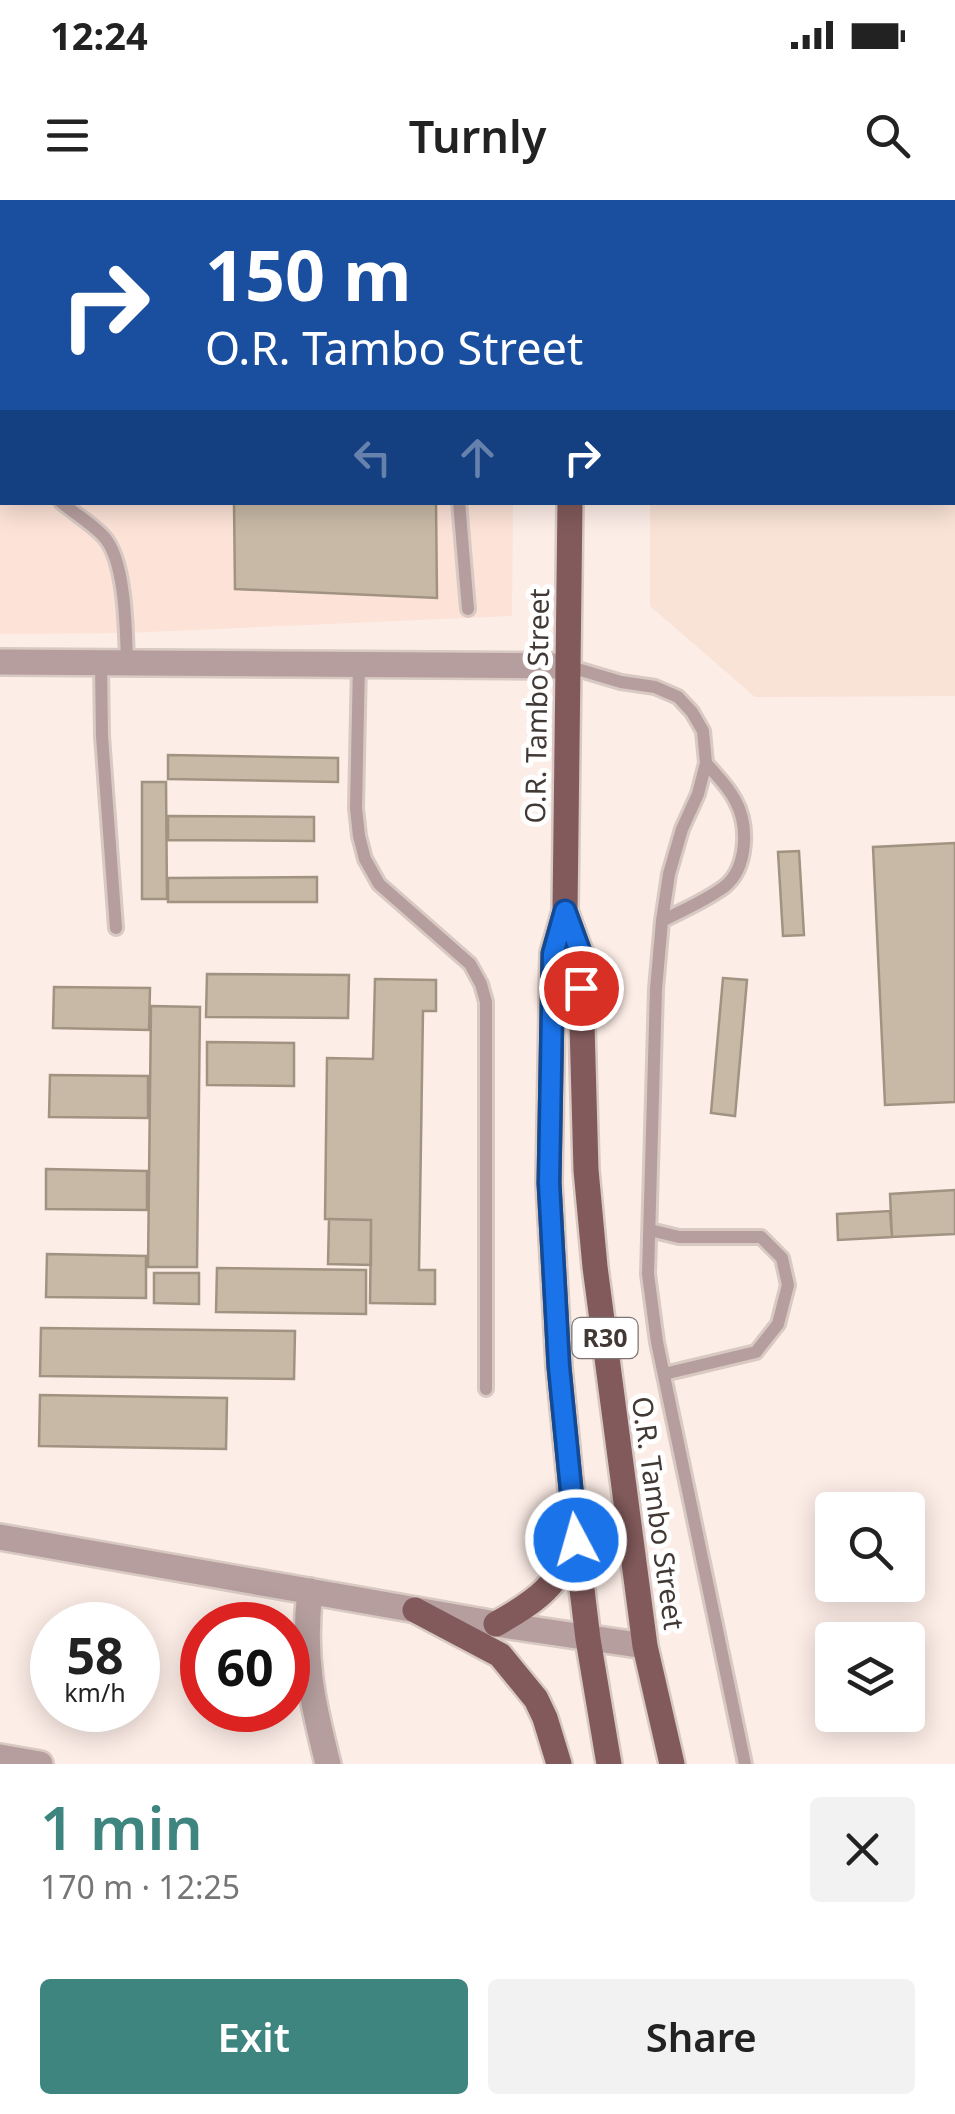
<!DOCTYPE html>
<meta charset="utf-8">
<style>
:root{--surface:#fff;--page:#f2f2f2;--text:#222;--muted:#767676;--accent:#3e8580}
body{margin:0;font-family:"Noto Sans",sans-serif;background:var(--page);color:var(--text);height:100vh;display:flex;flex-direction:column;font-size:38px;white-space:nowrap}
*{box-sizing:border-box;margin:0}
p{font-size:32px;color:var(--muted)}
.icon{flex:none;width:55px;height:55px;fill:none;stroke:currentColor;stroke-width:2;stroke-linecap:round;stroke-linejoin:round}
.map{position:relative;height:1564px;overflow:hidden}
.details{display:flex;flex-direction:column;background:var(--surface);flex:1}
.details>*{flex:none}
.hud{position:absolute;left:0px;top:0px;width:955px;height:305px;box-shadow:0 5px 25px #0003;background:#1a4fa0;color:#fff;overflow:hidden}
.controls{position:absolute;left:815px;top:1292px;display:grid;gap:20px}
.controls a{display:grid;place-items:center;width:110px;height:110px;border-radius:10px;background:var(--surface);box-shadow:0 5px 25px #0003;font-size:50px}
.speed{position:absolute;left:30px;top:1402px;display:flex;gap:20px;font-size:50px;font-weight:700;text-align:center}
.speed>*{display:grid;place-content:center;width:130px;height:130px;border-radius:50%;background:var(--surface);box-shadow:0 5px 25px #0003;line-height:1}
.speed small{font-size:25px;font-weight:400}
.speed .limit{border:15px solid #d22;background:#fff;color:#111}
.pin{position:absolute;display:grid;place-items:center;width:85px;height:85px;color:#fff;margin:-42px;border:5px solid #fff;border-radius:50%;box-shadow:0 2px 10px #0007}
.me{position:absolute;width:110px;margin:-55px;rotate:354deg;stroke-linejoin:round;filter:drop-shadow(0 0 8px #0008)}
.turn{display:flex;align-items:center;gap:35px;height:210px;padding:0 40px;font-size:45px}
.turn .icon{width:130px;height:130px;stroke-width:2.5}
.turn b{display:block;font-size:70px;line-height:85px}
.lanes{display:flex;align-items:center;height:95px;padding:0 40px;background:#0003;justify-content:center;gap:50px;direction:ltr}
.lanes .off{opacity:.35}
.round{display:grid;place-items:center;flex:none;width:105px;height:105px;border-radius:10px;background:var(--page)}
.headline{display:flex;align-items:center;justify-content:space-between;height:170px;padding:0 40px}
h1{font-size:60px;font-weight:600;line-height:75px;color:var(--accent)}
.action{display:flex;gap:20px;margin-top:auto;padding:20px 40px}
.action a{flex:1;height:115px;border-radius:10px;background:var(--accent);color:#fff;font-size:40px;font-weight:600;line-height:115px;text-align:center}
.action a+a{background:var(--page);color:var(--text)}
.status{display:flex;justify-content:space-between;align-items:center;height:70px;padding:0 50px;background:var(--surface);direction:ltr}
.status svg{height:28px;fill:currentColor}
header{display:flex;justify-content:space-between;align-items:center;height:130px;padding:0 40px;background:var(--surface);font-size:45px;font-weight:600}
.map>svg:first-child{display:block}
.commercial{fill:#f9e2d6}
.built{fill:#fce2d7}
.building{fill:#c7b9a5;stroke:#a19381;stroke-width:2.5}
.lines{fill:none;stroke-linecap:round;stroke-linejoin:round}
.lane-casing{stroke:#d8c9c3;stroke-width:18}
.street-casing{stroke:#d8c9c3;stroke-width:30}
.primary-casing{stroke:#d8c9c3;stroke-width:30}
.lane{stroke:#b69e9e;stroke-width:12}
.street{stroke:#b69e9e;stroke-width:25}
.primary{stroke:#825a5b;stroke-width:25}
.route-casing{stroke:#114b97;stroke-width:25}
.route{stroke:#1a73e8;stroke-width:18}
.labels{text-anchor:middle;stroke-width:10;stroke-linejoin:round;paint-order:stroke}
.shield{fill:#fff;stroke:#7b7472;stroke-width:2.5}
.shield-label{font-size:25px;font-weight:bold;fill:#423935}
.street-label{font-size:28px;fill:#423935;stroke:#fff}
</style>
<div class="status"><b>12:24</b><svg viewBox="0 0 49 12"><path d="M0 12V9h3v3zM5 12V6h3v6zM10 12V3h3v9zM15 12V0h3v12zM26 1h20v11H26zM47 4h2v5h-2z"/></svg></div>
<header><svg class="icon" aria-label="menu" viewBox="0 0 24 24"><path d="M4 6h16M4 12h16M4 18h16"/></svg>Turnly<svg class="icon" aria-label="search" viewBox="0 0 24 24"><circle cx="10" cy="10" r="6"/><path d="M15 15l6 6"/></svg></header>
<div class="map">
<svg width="955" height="1564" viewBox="0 0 955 1564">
<rect width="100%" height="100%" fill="#fdede7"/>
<!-- commercial -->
<path class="commercial" d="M652 0H955V496L755 497 650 406V303L952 302V2H652Z"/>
<!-- built -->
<path class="built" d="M0 0H517V2H2V302L513 303 512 416 126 433 0 434Z"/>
<!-- building -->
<path class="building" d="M0 0H167V2H2V25H0Z
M234 302H436L437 398 235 389Z
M168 555 338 558V582L168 579Z
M142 582H166L167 699H142Z
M168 616 314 617V641L168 640Z
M955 643V902L885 905 873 647Z
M799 651 804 735 783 736 778 652Z
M317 677V702H168V678Z
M207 774 349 775 348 818 206 817Z
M723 778 747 780 735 916 711 913Z
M375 779 436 780V811H423L419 1070H435V1104L370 1103 371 1020 325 1019 327 858 373 859Z
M54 787 150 788 149 830 53 828Z
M151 806 200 807 197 1067H148Z
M207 842 294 843V886L207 885Z
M50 875 148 876V918L49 917Z
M46 969 147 971V1010L46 1009Z
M955 990V1034L892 1037 890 994Z
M890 1011 892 1037 838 1040 837 1014Z
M329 1019 371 1020V1065L328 1064Z
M47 1054 146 1056V1098L46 1097Z
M217 1068 366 1070V1114L216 1112Z
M154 1073H199V1104L154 1103Z
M41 1128 295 1131 294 1179 40 1176Z
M40 1195 227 1198 226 1249 39 1246Z"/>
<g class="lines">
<!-- lane casing -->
<g class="lane-casing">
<path id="lane" d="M398 0V2
M0 261 2 263
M61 302C75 314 94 325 105 338 126 363 126 433 127 464
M459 302 468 409
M101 464 102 536 116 728
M359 464 356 608 359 636 365 659 379 684 470 764 481 784 486 802V1189
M567 466 621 482 655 487 678 497 692 512 703 531 706 563 698 594 682 629 669 674 662 721 656 789 648 1074 657 1142 745 1564
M662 721C683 710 705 701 724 687 748 668 749 625 735 600 728 586 716 575 706 563
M650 1030 679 1037H761L782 1058 788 1085 778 1124 756 1152 664 1174"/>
</g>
<!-- street casing -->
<g class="street-casing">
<path id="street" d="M0 462 567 466
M0 1337 496 1424 645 1446
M310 1391C302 1457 312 1501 328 1564
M0 1557 40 1564"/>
</g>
<!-- primary casing -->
<g class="primary-casing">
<path id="primary" d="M575 2V0
M570 302 565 711 553 753 549 983 559 1167 576 1340 588 1439 609 1564
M565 711 580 752 586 970 595 1067 645 1446 672 1564
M415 1410 500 1455 536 1499 545 1518 559 1564
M496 1424C537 1401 558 1386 576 1340"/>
</g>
<!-- lane -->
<use href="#lane" class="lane"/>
<!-- street -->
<use href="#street" class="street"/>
<!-- primary -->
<use href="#primary" class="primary"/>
</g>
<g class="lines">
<!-- route casing -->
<g class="route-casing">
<path id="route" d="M576 1340 559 1167 549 983 553 754 565 711 580 752 581 788"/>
</g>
<!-- route -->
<use href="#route" class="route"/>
</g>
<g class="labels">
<!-- shield labels -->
<rect class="shield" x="572.5" y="1118" width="65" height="40" rx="8"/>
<g class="shield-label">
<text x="605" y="1147">R30</text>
</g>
<!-- street labels -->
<g class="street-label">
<text transform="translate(537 506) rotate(-89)" y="10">O.R. Tambo Street</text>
<text transform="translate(658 1313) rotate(82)" y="10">O.R. Tambo Street</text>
</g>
</g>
</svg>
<div class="controls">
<a><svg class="icon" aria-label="search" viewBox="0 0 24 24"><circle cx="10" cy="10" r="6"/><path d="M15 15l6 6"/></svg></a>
<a><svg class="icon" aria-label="layers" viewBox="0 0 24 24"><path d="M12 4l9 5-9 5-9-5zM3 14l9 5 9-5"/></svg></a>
</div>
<div class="speed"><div>58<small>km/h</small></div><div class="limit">60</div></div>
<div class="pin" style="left:581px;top:788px;background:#d93025"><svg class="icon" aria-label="arrive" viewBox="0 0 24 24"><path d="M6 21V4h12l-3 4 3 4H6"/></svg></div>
<svg class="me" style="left:576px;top:1340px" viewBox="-20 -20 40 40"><circle r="17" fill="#1a73e8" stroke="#fff" stroke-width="3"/><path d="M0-11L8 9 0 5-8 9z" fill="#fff"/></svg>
<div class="hud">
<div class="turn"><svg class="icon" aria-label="right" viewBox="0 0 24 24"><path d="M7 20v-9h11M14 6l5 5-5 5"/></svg><div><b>150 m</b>O.R. Tambo Street</div></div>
<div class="lanes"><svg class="icon off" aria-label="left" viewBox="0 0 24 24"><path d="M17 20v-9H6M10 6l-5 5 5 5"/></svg><svg class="icon off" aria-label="ahead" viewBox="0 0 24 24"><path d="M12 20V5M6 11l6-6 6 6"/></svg><svg class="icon" aria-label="right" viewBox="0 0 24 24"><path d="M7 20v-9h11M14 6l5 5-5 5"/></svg></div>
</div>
</div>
<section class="details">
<div class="headline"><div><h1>1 min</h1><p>170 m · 12:25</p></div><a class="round"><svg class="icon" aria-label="close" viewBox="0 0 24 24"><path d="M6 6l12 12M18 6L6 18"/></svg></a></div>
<div class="action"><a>Exit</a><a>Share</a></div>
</section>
